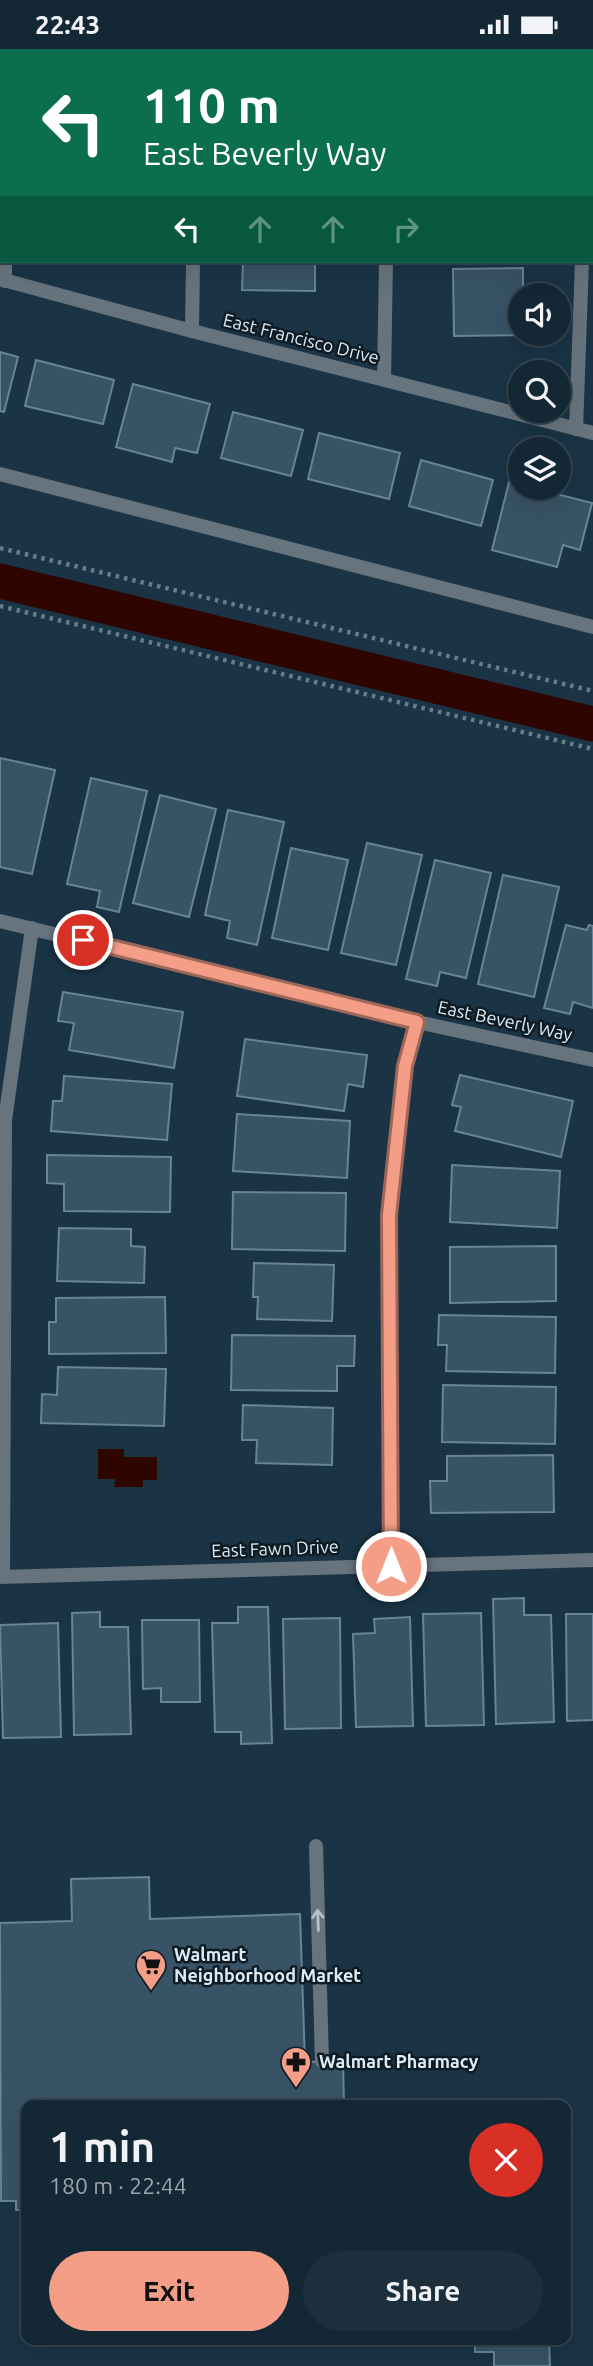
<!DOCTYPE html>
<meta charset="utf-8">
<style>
:root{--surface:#142734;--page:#1d2f3c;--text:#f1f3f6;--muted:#9da5ac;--line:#33444f;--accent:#f49e88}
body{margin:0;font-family:Ubuntu,sans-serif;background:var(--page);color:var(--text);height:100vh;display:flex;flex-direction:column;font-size:26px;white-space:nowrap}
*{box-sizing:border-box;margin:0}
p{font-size:23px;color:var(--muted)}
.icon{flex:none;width:38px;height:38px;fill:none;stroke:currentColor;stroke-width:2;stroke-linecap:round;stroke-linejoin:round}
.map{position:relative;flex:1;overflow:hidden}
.panel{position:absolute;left:21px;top:2051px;width:550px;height:245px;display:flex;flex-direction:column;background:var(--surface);border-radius:14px;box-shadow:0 7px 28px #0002,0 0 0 2px var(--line)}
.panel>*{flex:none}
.hud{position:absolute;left:0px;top:0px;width:593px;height:214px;box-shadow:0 7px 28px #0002,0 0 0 2px var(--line);background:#0b6e4f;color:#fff;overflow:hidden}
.buttons{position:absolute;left:508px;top:234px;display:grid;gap:14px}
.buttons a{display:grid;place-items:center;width:63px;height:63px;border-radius:50%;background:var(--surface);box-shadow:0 7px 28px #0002,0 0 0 2px var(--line);font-size:35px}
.pin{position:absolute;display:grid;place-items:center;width:60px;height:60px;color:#fff;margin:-30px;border:4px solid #fff;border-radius:50%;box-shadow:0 2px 7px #0007}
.me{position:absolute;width:77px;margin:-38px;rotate:0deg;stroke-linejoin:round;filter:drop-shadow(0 0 5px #0008)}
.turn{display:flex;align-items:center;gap:24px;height:147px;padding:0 28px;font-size:32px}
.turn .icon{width:91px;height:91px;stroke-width:2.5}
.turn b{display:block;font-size:49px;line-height:60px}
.lanes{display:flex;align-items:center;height:66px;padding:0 28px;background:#0003;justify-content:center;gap:35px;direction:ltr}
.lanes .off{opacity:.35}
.round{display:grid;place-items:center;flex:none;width:74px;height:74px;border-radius:37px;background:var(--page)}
.headline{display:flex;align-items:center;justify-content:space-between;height:119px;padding:0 28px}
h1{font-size:42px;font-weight:700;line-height:52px}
.button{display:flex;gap:14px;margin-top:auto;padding:14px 28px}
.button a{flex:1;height:80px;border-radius:42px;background:var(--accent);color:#111;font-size:28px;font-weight:700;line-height:80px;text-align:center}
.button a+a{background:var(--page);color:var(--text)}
.status{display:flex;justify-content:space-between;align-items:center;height:49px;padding:0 35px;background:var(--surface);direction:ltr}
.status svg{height:19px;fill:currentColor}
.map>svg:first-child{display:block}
.water{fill:#2f0500}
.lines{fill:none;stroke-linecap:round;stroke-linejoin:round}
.canal{stroke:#2f0500;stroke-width:35}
.building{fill:#385366;stroke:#678498;stroke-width:2}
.path{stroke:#657c8b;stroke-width:4.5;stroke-dasharray:3.5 5;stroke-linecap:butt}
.lane{stroke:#68747d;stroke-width:14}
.street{stroke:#68747d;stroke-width:14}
.oneway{stroke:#b3c2cc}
.route-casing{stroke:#9f6758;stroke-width:18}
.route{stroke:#f49e88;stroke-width:12}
.labels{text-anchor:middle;stroke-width:5;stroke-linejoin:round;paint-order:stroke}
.street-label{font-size:18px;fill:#dcecf7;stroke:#0f1b22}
.poi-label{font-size:18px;font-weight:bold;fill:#dcecf7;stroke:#0f1b22;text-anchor:start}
</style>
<div class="status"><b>22:43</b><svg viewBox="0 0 49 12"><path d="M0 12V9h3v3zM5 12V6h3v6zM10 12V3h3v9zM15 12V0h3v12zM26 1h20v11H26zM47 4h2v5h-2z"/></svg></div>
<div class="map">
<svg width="593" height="2317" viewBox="0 0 593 2317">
<rect width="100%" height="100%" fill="#1a3446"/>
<!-- water -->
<path class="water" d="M98 1400H124V1408H157V1431H143V1438H114L115 1430H98Z"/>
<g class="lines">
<!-- canal -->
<path class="canal" d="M0 532 593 675"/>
</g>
<!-- building -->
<path class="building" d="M249 0H320V2H249Z
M460 0H511V2H460Z
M243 212H315V242L242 241Z
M523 219V247H520V285L524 286 454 287 453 220Z
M0 303 18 308 4 363 0 362Z
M36 311 114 331 103 375 25 357Z
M133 335 210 355 197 404 175 399 172 413 116 398Z
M233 363 303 381 291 427 221 409Z
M319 384 400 404 389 450 308 430Z
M421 411 493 431 481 477 409 457Z
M509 433 520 436V439H533L592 454 580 501 563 496 557 518 492 501Z
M0 709 55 721 32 825 0 818Z
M91 729 147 742 119 863 97 858 100 842 67 835Z
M160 746 216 760 189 868 133 854Z
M228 761 284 773 257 896 227 889 230 872 205 866Z
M367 794 422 806 396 916 341 904Z
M291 799 348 811 328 901 272 889Z
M435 811 491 824 466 929 440 923 437 937 406 930Z
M503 826 559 838 534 948 478 935Z
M566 876 587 881 589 876 593 877V959L573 953 570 965 544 959Z
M63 943 183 963 174 1019 69 1001 74 974 58 972Z
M245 990 367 1006 363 1038 348 1035 344 1062 237 1047Z
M460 1026 573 1052 561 1108 455 1082 461 1058 452 1056Z
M64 1027 172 1035 167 1091 51 1082 53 1052H62Z
M237 1065 350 1072 347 1129 233 1122Z
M47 1106 171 1108 170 1163 64 1162V1135L47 1134Z
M452 1116 560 1122 557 1179 450 1173Z
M233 1143 346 1144 345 1202 232 1200Z
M59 1179 131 1180V1197L145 1198 144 1234 57 1232Z
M556 1197V1252L450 1254V1198Z
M254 1214 334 1216 332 1272 257 1270 258 1248H253Z
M165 1248 166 1304 49 1305V1273H56V1249Z
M439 1266 556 1268 555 1324 446 1322 447 1296H438Z
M232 1286 355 1287 354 1317H337V1342L231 1341Z
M58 1318 166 1320 164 1377 41 1374 42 1345 57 1346Z
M443 1336 556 1338 555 1395 442 1393Z
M243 1356 333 1359 332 1416 256 1414 257 1391H242Z
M553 1406 554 1463 431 1464 430 1432H447V1407Z
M524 1549V1566H551L554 1673 496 1675 493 1550Z
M238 1558H268L272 1694 241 1695V1683H215L212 1574H238Z
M100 1563V1578H128L131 1685 74 1686 72 1564Z
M481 1564 484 1676 426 1677 423 1565Z
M566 1565H593V1671L567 1672Z
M410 1568 413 1677 356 1678 353 1585 375 1584 374 1570Z
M340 1569 341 1679 285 1680 283 1570Z
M142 1571H199L200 1653H161V1639L143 1640Z
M58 1574 61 1688 3 1689 0 1576Z
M149 1828 150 1870 300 1865 305 2013 343 2012 344 2056H26V2161H16V2152H1L0 1874 72 1872 71 1830Z
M565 2192H568L569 2274H565Z
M475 2291H549L550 2317H494V2303H475Z"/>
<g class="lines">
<!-- path -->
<path class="path" d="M0 499 593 642
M0 557 593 700"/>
<!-- lane -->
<path class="lane" d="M585 0V2
M196 2V0
M192 282 193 212
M576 380 582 212
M0 425 593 578
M316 1797 322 2012"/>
<!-- street -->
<path class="street" d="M6 2V0
M389 2V0
M0 230 192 282 593 384
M5 232V212
M384 331 386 212
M0 872 417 973 593 1011
M391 1517 389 1166 405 1017 417 973
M3 1527 5 1071 32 879
M0 1528 593 1511"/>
</g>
<!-- one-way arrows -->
<defs><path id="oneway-shaft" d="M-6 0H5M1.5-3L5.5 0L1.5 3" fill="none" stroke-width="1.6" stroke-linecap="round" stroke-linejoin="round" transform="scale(1.75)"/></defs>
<use class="oneway" href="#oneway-shaft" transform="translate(318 1871) rotate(-92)"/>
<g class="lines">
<!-- route casing -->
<g class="route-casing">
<path id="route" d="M83 891 417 973 405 1017 389 1166 391 1517"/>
</g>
<!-- route -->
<use href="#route" class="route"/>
</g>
<!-- icons -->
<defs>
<g id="supermarket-pin" transform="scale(1.575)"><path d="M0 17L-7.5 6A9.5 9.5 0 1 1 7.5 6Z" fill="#f49e88" stroke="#0f1b22"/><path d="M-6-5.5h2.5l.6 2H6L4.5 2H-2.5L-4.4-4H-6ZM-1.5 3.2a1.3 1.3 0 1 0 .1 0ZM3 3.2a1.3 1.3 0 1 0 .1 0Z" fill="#111"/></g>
<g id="pharmacy-pin" transform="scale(1.575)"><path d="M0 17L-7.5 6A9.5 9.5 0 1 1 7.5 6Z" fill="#f49e88" stroke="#0f1b22"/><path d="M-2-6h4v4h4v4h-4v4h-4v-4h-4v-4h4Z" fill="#111"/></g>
</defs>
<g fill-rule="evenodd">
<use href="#supermarket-pin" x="151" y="1916"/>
<use href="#pharmacy-pin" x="296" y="2013"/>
</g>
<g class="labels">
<!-- street labels -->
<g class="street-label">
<text transform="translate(301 290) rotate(14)" y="6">East Francisco Drive</text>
<text transform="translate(505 972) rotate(12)" y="6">East Beverly Way</text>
<text transform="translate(275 1500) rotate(-2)" y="6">East Fawn Drive</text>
</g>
<!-- poi labels -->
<g class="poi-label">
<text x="174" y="1912">Walmart<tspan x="174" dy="21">Neighborhood Market</tspan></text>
<text x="319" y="2019">Walmart Pharmacy</text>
</g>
</g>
</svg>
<div class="buttons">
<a><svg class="icon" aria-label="sound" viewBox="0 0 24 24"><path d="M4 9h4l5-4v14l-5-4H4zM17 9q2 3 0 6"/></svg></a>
<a><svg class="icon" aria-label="search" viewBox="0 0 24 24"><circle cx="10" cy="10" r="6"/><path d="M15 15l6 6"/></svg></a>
<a><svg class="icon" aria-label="layers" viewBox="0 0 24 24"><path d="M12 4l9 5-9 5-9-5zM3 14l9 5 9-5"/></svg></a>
</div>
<div class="pin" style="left:83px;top:891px;background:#d93025"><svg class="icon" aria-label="arrive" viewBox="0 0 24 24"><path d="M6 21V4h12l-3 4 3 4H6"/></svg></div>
<svg class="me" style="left:391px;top:1517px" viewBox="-20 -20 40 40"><circle r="17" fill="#f49e88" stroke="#fff" stroke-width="3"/><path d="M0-11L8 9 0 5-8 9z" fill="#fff"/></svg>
<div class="hud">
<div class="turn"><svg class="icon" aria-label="left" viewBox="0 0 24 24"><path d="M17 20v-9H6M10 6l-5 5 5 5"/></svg><div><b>110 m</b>East Beverly Way</div></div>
<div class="lanes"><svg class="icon" aria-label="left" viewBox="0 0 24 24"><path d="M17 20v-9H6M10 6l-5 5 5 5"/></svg><svg class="icon off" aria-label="ahead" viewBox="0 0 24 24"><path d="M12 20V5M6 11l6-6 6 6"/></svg><svg class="icon off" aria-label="ahead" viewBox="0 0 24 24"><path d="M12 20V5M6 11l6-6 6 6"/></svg><svg class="icon off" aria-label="right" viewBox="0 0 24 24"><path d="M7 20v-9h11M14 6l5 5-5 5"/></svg></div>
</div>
<section class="panel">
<div class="headline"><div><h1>1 min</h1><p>180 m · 22:44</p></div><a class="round" style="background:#d93025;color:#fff"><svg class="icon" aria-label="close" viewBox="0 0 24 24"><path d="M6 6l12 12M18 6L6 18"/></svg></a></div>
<div class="button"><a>Exit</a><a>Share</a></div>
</section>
</div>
